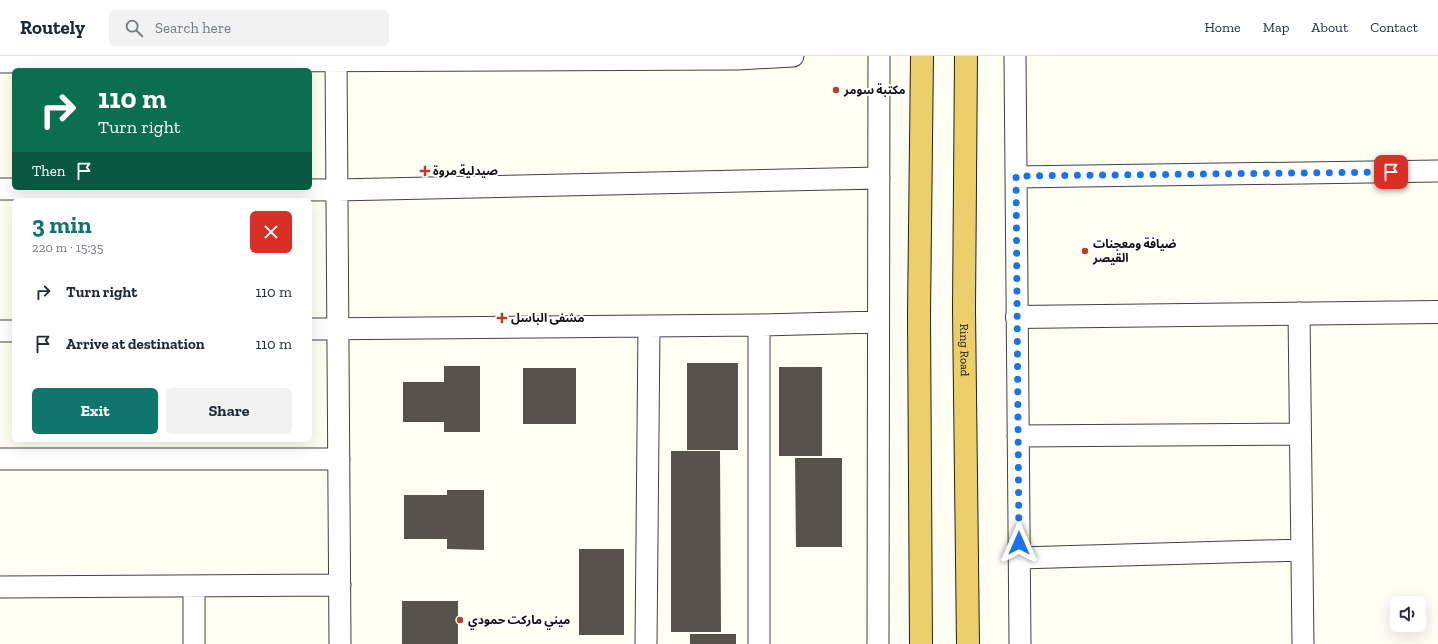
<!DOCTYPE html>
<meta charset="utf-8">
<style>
:root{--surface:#fff;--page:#f2f2f3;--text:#1f2937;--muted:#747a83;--line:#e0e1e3;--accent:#0f766e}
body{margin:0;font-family:"Zilla Slab","Noto Sans Arabic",serif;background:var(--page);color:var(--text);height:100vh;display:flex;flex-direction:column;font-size:15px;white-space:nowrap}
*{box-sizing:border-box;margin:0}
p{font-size:13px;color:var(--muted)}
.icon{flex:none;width:22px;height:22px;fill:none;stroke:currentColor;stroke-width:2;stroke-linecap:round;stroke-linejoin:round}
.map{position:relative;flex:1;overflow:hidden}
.details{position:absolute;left:12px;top:142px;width:300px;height:244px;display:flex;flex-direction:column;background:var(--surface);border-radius:6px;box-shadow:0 4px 16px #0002}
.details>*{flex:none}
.top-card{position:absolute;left:12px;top:12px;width:300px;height:122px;border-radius:6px;box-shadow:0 4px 16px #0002;background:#0b6e4f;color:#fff;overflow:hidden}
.tools{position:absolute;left:1390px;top:540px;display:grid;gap:8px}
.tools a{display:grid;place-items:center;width:36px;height:36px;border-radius:6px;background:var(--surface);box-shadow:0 4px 16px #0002;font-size:20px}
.pin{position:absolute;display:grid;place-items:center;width:34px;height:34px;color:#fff;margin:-17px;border-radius:8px;box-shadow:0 2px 6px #0006}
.me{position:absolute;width:44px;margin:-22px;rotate:0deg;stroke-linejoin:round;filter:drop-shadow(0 0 3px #0008)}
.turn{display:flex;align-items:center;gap:14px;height:84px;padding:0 20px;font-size:18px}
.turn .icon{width:52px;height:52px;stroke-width:2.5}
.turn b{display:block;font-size:28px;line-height:34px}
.then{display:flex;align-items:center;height:38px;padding:0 20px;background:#0003;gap:8px;font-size:15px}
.round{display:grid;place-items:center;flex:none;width:42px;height:42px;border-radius:6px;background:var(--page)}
.overview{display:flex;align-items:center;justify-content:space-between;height:68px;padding:0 20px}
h1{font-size:24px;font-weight:700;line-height:30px;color:var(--accent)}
.button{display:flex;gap:8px;margin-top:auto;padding:8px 20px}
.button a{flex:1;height:46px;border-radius:6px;background:var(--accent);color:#fff;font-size:16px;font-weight:700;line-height:46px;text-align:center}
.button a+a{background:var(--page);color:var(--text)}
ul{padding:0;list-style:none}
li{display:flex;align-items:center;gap:12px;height:52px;padding:0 20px}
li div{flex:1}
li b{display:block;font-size:15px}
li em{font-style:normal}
header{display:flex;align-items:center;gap:24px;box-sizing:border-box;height:56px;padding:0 20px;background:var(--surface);border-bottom:1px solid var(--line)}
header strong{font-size:19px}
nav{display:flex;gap:22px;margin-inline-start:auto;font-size:14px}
.search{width:280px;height:36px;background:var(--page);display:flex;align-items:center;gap:10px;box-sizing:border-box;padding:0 14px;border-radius:6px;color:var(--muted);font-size:15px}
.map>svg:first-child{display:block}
.building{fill:#57524c}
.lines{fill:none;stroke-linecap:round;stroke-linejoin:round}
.minor-casing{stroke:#424242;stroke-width:23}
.tertiary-casing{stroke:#424242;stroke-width:24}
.trunk-casing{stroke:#202020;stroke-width:24}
.minor{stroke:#fff;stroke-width:21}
.tertiary{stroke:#fff;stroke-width:22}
.trunk{stroke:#eccf6a;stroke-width:22}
.route{stroke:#1a73e8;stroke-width:7;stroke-dasharray:0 12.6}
.poi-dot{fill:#b64030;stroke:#fff;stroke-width:1.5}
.labels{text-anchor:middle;stroke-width:4;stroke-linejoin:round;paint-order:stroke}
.poi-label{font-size:12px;font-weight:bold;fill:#0f0f0f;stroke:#fff;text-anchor:start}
.street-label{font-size:12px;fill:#0f0f0f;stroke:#fff}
</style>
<header>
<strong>Routely</strong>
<div class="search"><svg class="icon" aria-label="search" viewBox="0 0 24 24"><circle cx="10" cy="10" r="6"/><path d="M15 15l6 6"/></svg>Search here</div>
<nav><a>Home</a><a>Map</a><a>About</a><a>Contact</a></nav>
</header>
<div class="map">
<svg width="1438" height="588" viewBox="0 0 1438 588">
<rect width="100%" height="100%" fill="#fefef2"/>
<!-- building -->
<path class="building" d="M687 307H738V394H687Z
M444 310H480V376H444V366H403V326H444Z
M779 311H822V400H779Z
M523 312H576V368H523Z
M671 395H720L721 576H671Z
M795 402H842V491H796Z
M447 434H484V494L447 493V483H404V439H447Z
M579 493H624V579H579Z
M402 545H458V588H402Z
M690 578H736V588H690Z"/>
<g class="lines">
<!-- minor casing -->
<g class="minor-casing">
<path id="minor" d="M336 0 340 588
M1015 0 1020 588
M0 6 738 3 793 0
M1016 121 1438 115
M0 133 337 134 879 122
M1299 257 1303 588
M759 269V588
M310 273 759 269 878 266
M0 275H14
M1018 380 1300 378
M0 403H339
M1019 502 1302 494
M194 530V588
M0 531 340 529
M646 588 649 270
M878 588 879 0"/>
</g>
<!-- tertiary casing -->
<g class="tertiary-casing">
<path id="tertiary" d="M1017 261 1438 256"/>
</g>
<!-- trunk casing -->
<g class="trunk-casing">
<g id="trunk">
<path id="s1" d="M966 0 964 253 968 588"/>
<path d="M921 588 919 259 922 0"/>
</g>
</g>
<!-- minor -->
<use href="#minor" class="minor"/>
<!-- tertiary -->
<use href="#tertiary" class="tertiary"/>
<!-- trunk -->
<use href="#trunk" class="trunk"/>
</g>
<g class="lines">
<!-- route -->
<path class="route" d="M1019 487 1016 120 1391 116"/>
</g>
<!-- markers -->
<g class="poi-dot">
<circle cx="836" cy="34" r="4"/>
<path d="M423 109h4v4h4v4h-4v4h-4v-4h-4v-4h4z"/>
<circle cx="1085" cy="195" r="4"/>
<path d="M500 256h4v4h4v4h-4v4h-4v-4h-4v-4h4z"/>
<circle cx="460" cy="564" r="4"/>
</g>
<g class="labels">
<!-- poi labels -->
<g class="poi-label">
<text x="844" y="38">مكتبة سومر</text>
<text x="433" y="119">صيدلية مروة</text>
<text x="1093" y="192">ضيافة ومعجنات<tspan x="1093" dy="14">القيصر</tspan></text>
<text x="511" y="266">مشفى الباسل</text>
<text x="468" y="568">ميني ماركت حمودي</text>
</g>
<!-- street labels -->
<g class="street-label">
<text dy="4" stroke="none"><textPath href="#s1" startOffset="294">Ring Road</textPath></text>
</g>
</g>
</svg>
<div class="tools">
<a><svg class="icon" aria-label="sound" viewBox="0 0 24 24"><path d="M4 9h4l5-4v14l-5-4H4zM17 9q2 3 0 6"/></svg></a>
</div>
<div class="pin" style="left:1391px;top:116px;background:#d93025"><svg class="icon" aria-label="arrive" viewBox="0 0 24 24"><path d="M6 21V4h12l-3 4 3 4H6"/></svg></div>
<svg class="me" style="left:1019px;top:487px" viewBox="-20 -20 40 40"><path d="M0-17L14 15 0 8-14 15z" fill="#1a73e8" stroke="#fff" stroke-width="4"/></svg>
<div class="top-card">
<div class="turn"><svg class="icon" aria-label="right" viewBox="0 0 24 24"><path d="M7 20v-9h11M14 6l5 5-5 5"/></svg><div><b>110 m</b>Turn right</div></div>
<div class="then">Then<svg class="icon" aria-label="arrive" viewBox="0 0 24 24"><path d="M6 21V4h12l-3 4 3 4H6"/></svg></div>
</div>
<section class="details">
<div class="overview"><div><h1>3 min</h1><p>220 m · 15:35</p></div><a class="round" style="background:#d93025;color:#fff"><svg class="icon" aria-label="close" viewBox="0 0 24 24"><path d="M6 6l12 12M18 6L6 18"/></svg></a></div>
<ul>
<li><svg class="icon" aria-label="right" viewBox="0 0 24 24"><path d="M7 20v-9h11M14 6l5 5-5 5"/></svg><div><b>Turn right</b></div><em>110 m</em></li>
<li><svg class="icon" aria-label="arrive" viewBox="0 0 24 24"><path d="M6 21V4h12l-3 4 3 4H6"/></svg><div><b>Arrive at destination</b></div><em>110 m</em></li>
</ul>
<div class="button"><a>Exit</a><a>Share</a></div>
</section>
</div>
